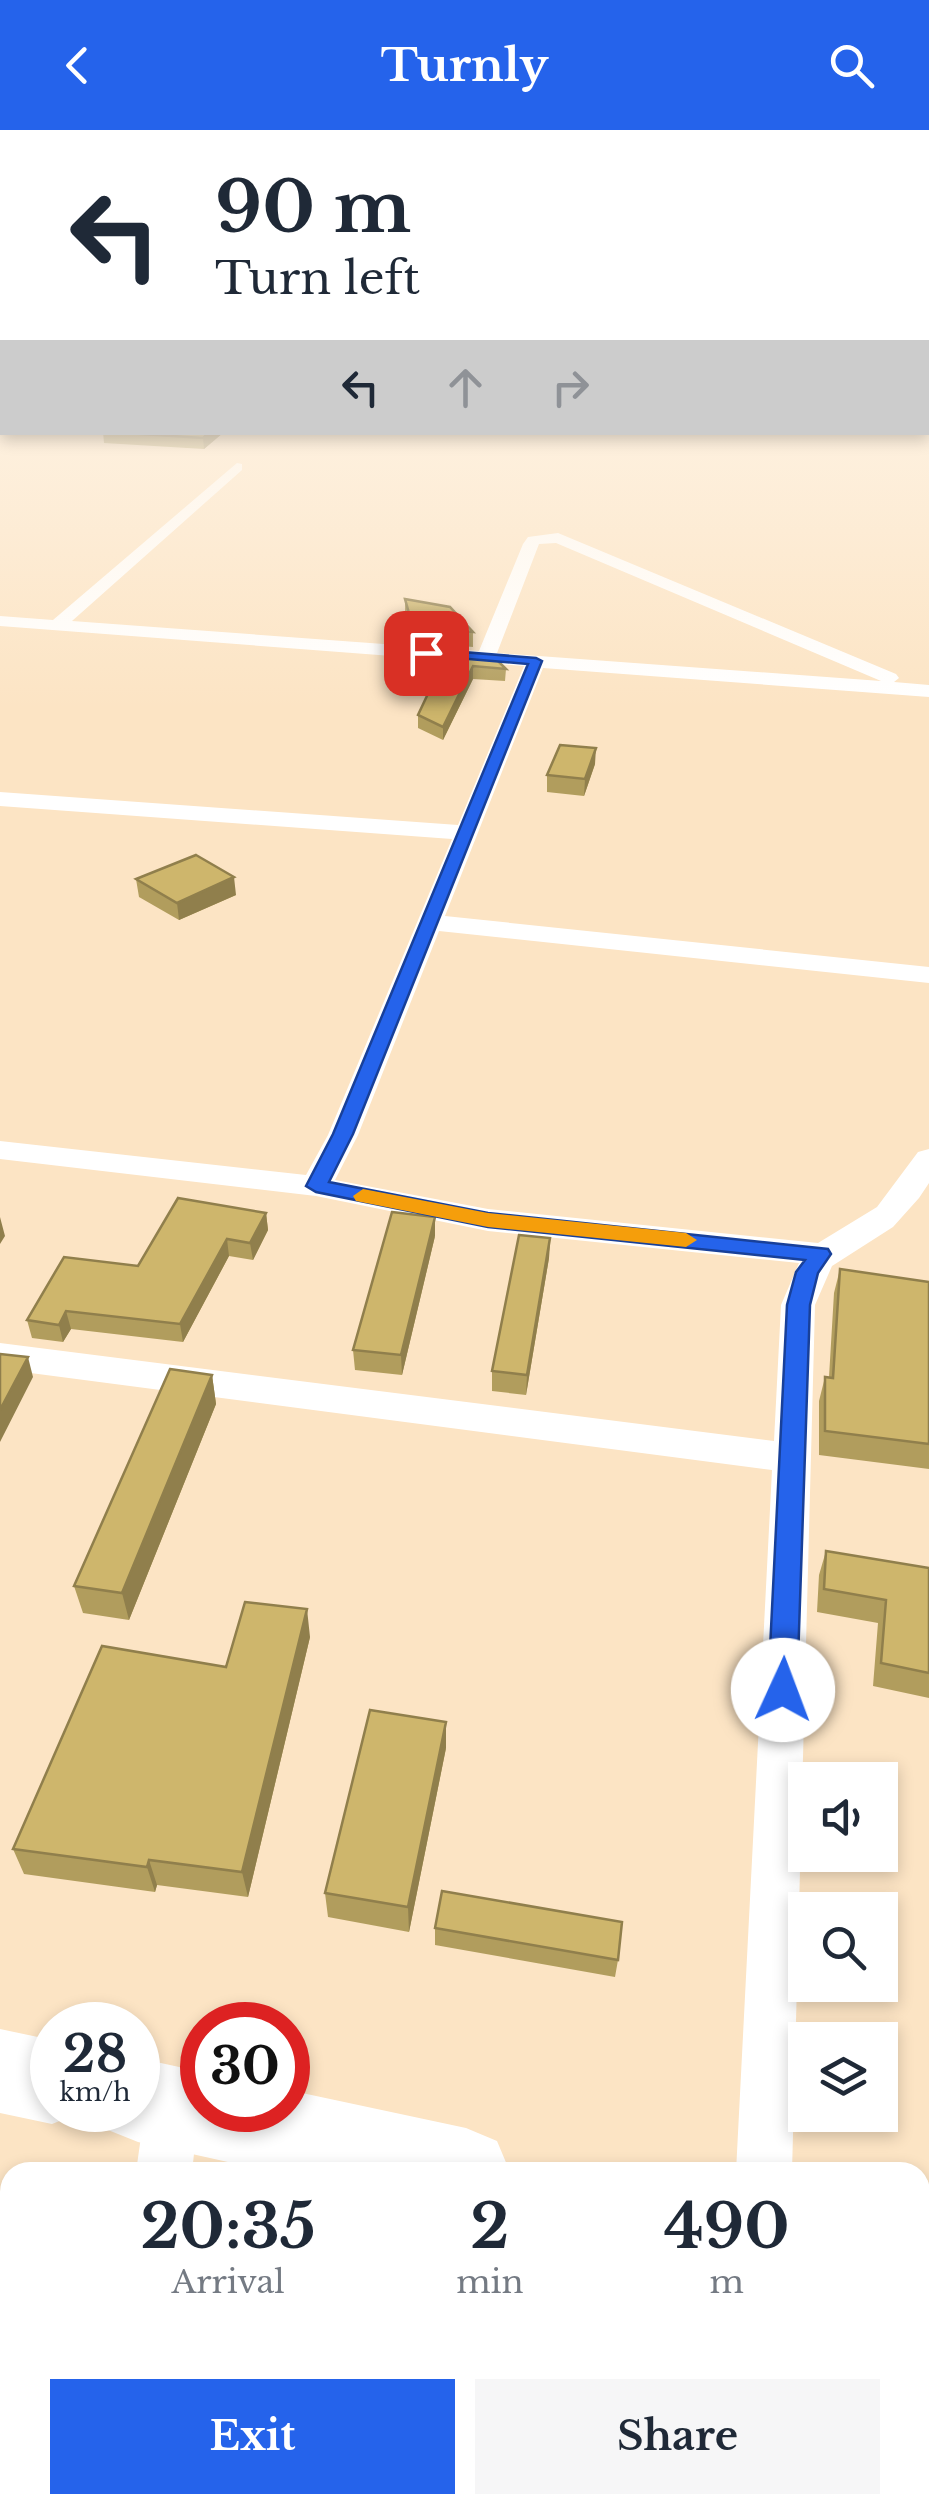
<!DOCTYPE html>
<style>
:root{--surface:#fff;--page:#f6f6f7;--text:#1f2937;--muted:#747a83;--accent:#2563eb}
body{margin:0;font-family:"Libre Baskerville",serif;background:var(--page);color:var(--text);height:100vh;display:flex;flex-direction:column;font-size:38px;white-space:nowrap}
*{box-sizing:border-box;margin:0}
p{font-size:32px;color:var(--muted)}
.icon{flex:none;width:55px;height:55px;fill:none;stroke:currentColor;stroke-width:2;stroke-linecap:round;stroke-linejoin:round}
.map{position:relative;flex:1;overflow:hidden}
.drawer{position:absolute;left:0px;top:2032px;width:930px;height:352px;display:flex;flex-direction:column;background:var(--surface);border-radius:30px 30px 0 0;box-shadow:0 5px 15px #0003}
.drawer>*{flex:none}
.guide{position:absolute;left:0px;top:0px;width:930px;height:305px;box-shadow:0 5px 15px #0003;background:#fff;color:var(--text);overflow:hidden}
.controls{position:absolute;left:788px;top:1632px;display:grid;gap:20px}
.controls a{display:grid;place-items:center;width:110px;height:110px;border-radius:0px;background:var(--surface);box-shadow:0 5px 15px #0003;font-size:50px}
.speed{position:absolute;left:30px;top:1872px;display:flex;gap:20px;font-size:50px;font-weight:700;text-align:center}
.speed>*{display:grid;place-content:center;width:130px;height:130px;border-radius:50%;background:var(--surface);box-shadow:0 5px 15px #0003;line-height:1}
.speed small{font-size:25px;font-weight:400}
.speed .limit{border:15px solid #d22;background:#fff;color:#111}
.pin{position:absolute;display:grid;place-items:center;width:85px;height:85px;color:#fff;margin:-42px;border-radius:20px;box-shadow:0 5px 15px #0006}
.me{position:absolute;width:110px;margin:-55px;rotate:2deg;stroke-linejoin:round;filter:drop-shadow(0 0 8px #0008)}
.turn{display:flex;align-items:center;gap:35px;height:210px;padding:0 50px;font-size:45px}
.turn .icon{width:130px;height:130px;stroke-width:2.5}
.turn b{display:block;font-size:70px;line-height:85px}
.lanes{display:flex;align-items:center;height:95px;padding:0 50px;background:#0003;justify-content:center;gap:50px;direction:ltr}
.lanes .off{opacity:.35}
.eta{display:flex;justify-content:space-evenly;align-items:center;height:170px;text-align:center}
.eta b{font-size:60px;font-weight:800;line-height:70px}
.button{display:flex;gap:20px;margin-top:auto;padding:20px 50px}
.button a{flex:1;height:115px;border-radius:0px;background:var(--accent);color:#fff;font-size:40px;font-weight:800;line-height:115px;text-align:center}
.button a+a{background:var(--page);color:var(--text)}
header{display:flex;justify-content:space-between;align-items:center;height:130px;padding:0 50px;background:var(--accent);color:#fff;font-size:45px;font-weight:800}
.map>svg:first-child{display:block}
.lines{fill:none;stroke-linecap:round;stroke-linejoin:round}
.street{fill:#fff;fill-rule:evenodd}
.highway{fill:#fff;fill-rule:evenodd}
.wall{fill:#b19d5d}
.shaded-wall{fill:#907f4c}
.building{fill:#ceb66c;stroke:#907f4c;stroke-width:2.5}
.route{fill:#2563eb;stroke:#184099;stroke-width:2.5}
.slow{fill:#f59e0b}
</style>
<header><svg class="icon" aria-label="back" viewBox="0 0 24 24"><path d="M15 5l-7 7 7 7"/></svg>Turnly<svg class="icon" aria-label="search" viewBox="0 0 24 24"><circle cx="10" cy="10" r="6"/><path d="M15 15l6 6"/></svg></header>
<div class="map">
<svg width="929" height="2383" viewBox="0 0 929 2383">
<rect width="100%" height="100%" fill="#fce4c4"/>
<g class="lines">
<!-- street -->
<path class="street" d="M237 333 242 334V340L72 491 479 521 523 414 528 407 558 403 896 544 899 548 894 552 929 555V567L543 538 445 786 929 837V853L439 801 358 1005 335 1050 488 1079 818 1113 877 1077 918 1022 929 1019V1053L919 1068 893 1097 832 1136 815 1175 792 2042H736L772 1340 0 1239V1213L774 1311 781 1175 799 1133 488 1101 316 1066 0 1029V1011L306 1045 328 1005 452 709 0 676V662L458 695 524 536 0 496V486L53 490ZM556 413 881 551 497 523 539 414Z
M172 1951 191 1959 199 1978 192 2042H136L145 1978 153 1959Z
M91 2375H155L154 2383H90Z"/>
<!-- highway -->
<path class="highway" d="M0 1899 52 1910V1980L82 1982 52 1994 0 1983Z
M138 1928 202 1942V1980H288V1960L466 1998 497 2011 510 2042H273L138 2012 108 2000 100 1980H138Z
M920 2106 929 2108V2200L920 2198Z"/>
</g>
<!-- wall -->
<path class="wall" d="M103 302H224L204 319 104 313Z
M405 469 473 502V517L414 512 405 484Z
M419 520 506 539 505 551 473 549 443 610 418 598V585L436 546 424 545 420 532Z
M595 634 584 666 547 662V645Z
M136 749 236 765 179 790 139 767Z
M266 1083 268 1100 253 1130 229 1126 183 1212 71 1199 63 1212 32 1208 27 1190 138 1136Z
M435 1106 402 1245 355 1240 353 1220Z
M550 1108 549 1128 526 1265 492 1261V1241Z
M840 1139 929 1152V1339L819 1325V1271L825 1247H829L834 1163Z
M212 1245 216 1274 129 1490 83 1483 74 1456Z
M826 1421 929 1438V1568L873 1556 878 1493 817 1482 819 1445Z
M310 1507 248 1767 157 1755 155 1762 24 1744 13 1719 226 1537Z
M446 1618 409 1802 328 1787 325 1763Z
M435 1798 618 1830 615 1847 435 1815Z"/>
<!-- shaded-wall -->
<path class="shaded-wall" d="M210 302H224L204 319 203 308Z
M473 536V549L443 610V597Z
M596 618 595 634 584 666 585 649Z
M234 747 236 765 179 790 177 773Z
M266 1083 268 1100 253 1130 250 1113Z
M0 1087 5 1106 0 1114Z
M435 1087V1106L402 1245 401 1225Z
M550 1108 549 1128 526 1265 527 1245Z
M227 1109 229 1126 183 1212 180 1194Z
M66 1181 71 1199 63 1212 59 1195Z
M28 1227 33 1247 0 1312V1280Z
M212 1245 216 1274 129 1490 122 1463Z
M307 1479 310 1507 248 1767 242 1742Z
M446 1592V1618L409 1802 408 1777Z
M149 1730 157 1755 155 1762 147 1737Z"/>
<!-- building -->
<path class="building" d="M110 302H210L203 308Z
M405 469 450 477 473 502 413 497Z
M419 520 492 525 506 539 473 536 443 597 418 585 442 534 423 533Z
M560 615 596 618 585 649 547 645Z
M196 725 234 747 177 773 136 749Z
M178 1068 266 1083 250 1113 227 1109 180 1194 66 1181 59 1195 27 1190 64 1127 138 1136Z
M392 1082 435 1087 401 1225 353 1220Z
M519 1105 550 1108 527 1245 492 1241Z
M840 1139 929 1152V1314L825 1301V1247L833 1248Z
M0 1224 28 1227 0 1280Z
M170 1239 212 1245 122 1463 74 1456Z
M826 1421 929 1438V1543L881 1533 886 1470 824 1459Z
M245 1472 307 1479 242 1742 149 1730 147 1737 13 1719 102 1516 226 1537Z
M370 1580 446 1592 408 1777 325 1763Z
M442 1761 622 1792 618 1830 435 1798Z"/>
<!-- sky -->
<linearGradient id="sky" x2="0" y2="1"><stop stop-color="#94b6b8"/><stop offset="0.42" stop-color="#fef3e4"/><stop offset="1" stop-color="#fef3e4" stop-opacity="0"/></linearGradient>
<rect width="929" height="579" fill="url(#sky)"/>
<!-- route -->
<path class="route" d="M426 519 536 528 542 531 353 1004 329 1052 488 1083 828 1119 831 1124 818 1143 810 1175 797 1560 793 1569 783 1572 773 1569 768 1560 787 1175 796 1142 805 1130 488 1097 316 1062 306 1056 333 1004 528 534 421 525Z"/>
<!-- slow -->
<path class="slow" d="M363 1059 488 1083 686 1103 697 1110 686 1117 488 1097 356 1071 353 1066Z"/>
</svg>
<div class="controls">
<a><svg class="icon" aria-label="sound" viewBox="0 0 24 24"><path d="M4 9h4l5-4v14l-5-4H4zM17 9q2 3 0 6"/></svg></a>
<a><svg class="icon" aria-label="search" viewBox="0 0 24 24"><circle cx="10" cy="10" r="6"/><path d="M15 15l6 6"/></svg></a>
<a><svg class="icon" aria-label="layers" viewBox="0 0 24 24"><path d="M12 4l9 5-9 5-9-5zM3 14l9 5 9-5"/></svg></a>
</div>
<div class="speed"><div>28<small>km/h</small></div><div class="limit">30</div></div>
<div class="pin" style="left:426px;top:523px;background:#d93025"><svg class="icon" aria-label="arrive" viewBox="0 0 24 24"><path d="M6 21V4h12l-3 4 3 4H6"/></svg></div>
<svg class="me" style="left:783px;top:1560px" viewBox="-20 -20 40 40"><circle r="19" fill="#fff"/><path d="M0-13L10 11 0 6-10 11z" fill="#2563eb"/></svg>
<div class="guide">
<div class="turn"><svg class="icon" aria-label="left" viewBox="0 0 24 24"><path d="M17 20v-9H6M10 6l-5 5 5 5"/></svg><div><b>90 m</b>Turn left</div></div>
<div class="lanes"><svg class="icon" aria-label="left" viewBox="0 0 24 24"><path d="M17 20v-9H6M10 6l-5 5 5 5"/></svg><svg class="icon off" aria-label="ahead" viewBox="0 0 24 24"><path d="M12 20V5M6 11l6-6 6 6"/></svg><svg class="icon off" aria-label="right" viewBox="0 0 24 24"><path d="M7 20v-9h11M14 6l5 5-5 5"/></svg></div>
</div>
<section class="drawer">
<div class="eta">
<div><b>20:35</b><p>Arrival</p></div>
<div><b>2</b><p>min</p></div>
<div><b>490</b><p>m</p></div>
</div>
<div class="button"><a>Exit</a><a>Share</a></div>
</section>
</div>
